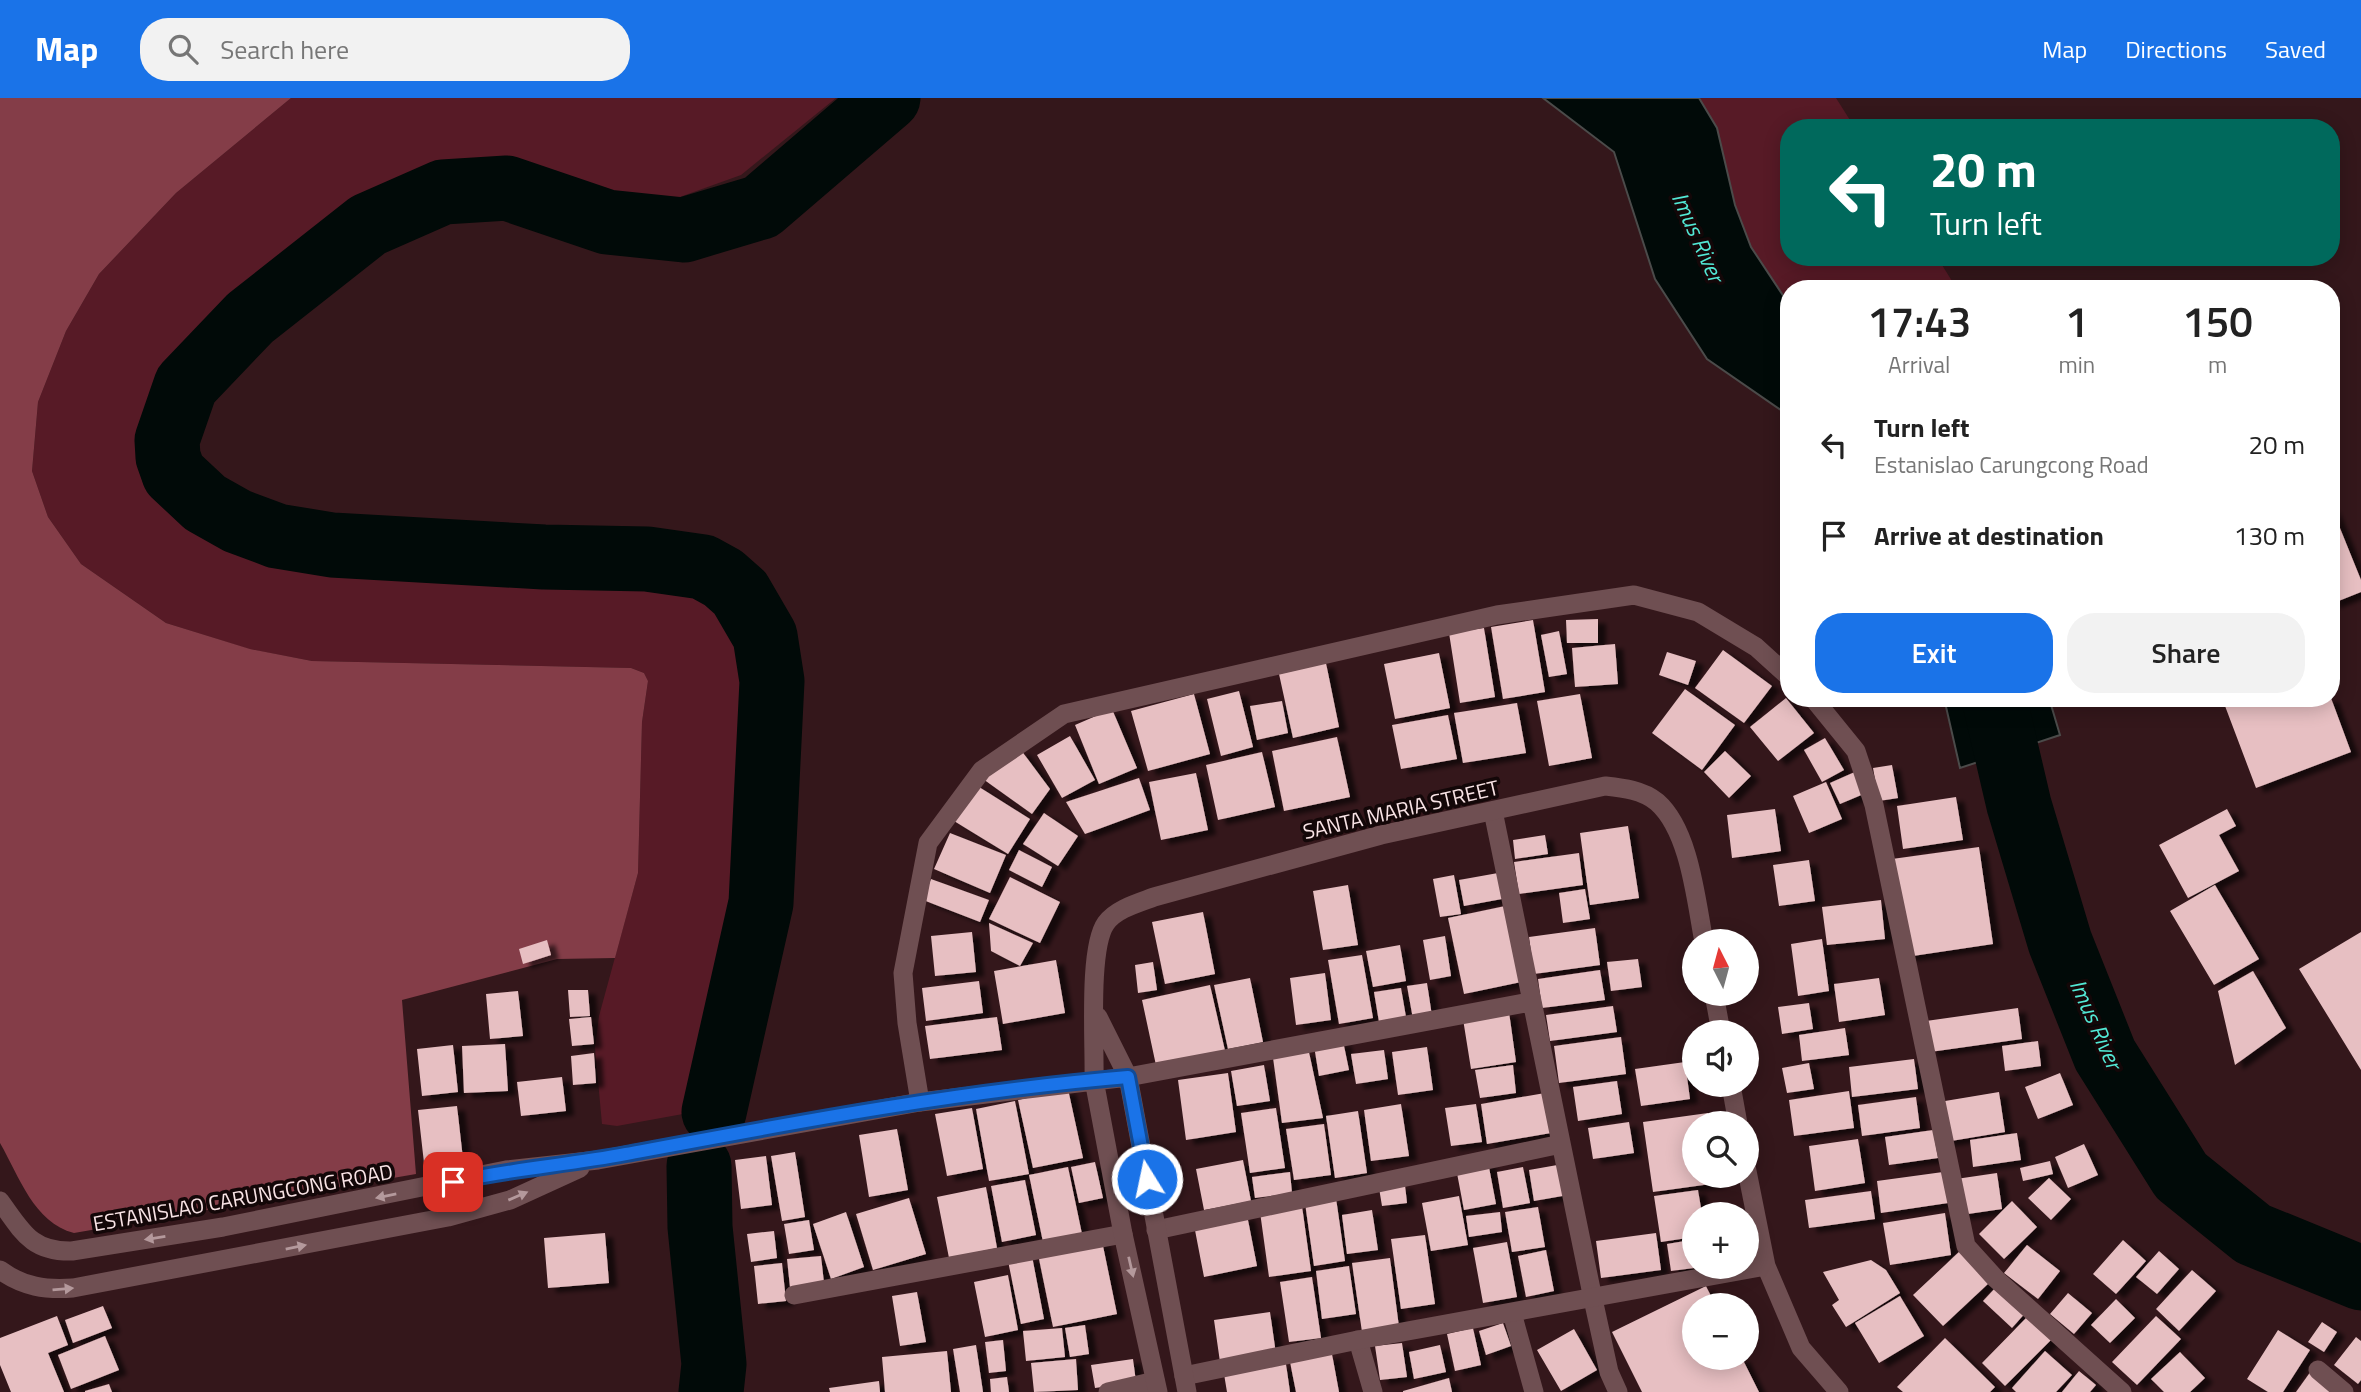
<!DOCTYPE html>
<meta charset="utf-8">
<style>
:root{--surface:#fff;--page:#f2f2f2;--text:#222;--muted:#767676;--accent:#1a73e8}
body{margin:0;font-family:"Titillium Web",sans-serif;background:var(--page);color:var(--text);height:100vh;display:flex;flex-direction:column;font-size:26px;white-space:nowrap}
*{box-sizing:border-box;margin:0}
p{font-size:23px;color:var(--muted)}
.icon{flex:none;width:38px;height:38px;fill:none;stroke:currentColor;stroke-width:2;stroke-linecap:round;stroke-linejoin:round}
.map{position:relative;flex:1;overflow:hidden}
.sheet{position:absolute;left:1780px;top:182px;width:560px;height:427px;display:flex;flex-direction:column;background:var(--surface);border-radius:28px;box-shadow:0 4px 18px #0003}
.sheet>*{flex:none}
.hud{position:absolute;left:1780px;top:21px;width:560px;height:147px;border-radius:28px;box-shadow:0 4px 18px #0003;background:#00695c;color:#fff;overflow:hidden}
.needle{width:46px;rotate:354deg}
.controls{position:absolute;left:1682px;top:831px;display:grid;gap:14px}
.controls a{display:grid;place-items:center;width:77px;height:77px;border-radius:50%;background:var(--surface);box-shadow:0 4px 18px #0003;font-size:35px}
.pin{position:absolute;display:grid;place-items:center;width:60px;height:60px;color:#fff;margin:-30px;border-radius:14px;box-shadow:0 4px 10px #0006}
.me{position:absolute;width:77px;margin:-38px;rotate:350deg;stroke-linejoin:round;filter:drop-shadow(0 0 5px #0008)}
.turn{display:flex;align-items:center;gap:24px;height:147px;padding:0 35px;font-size:32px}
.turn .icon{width:91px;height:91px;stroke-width:2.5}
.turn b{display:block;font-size:49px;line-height:60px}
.eta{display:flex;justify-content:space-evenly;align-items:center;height:119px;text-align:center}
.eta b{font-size:42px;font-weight:600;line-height:49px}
.cta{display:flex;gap:14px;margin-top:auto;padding:14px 35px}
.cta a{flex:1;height:80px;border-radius:28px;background:var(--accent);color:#fff;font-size:28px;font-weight:600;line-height:80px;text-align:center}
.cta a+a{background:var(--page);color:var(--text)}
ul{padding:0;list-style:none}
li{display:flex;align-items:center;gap:21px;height:91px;padding:0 35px}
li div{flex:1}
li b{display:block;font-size:26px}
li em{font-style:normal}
header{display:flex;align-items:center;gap:42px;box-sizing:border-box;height:98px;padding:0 35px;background:var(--accent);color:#fff}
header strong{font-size:33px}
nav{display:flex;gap:38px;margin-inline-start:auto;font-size:24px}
.search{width:490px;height:63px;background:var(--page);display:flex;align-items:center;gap:18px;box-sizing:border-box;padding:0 24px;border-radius:28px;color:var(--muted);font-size:26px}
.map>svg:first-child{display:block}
.green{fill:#571a26}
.forest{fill:#843d48}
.water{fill:#010a08;stroke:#4b4b4a;stroke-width:2}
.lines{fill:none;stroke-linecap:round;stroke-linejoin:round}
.river{stroke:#010a08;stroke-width:65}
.building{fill:#e7bfc2;filter:url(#shadow)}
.pedestrian{stroke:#6f4f52;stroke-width:19}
.minor{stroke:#6f4f52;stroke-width:19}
.tertiary{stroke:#6f4f52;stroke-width:19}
.oneway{fill:#b4999c}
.route-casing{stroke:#114b97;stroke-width:18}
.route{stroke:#1a73e8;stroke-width:12}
.labels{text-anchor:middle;stroke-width:7;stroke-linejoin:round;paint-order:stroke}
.street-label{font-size:21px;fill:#f8e3e5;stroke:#130708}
.water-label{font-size:23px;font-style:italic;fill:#52e8d5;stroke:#130708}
</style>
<header>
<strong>Map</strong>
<div class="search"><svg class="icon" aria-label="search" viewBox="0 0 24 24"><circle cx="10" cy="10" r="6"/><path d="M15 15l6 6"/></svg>Search here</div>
<nav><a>Map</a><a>Directions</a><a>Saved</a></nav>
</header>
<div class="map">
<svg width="2361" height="1294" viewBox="0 0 2361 1294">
<defs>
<filter id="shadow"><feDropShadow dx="8" dy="4.5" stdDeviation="2" flood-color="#0009"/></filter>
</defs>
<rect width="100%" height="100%" fill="#34171b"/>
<!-- green -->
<path class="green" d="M291 0H836L741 77 677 100H615L540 72 505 63 470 65 420 77 355 111 239 192 191 238 165 277 141 343 137 366 144 388 189 426 229 448 267 462 326 473 539 485H646L692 492 720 509 742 543 745 586 736 806 683 1016 617 1028 602 1026 595 950 599 918 638 775 642 624 648 583 644 575 631 570 312 563 249 551 166 525 81 466 48 419 32 373 38 304 66 233 99 176 176 95Z
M1699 0H1836L1855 30H1788V159H1937L1957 191H1788V205L1751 149 1735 107 1717 30Z"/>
<!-- forest -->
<path class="forest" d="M0 0H291L176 95 99 176 66 233 38 304 32 373 48 419 81 466 166 525 250 551 312 563 631 570 644 575 648 583 642 624 638 775 615 860 557 861 402 902 416 1076 74 1135C34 1125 19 1078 0 1045Z"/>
<!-- water -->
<path class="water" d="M1543 0H1699L1717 30 1735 107 1751 149 1788 205V317L1707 261 1655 181 1614 54Z
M1944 600H2049L2060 637 1960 670Z"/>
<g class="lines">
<!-- river -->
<path class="river" d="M1994 600 2019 707 2060 844 2105 957 2181 1078 2253 1136 2361 1180
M714 1014 761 805 772 583 765 538 740 495 723 480 703 469 647 461 544 459 332 447 277 438 237 423 205 405 174 376 168 359 167 342 186 287 250 220 368 127 443 94 507 90 607 124 684 132 761 109 888 0
M699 1068 700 1129 714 1266 711 1294"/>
</g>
<!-- building -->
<path class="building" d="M2331 408 2361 482V494L2331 506Z
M1598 521V545H1567L1566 522Z
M1533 522 1545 594 1503 601 1491 529Z
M1484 530 1495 599 1460 605 1449 535Z
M1559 533 1567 576 1549 579 1541 537Z
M1615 546 1618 586 1575 589 1572 550Z
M1723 552 1772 588 1744 625 1695 590Z
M1667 554 1696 563 1688 587 1659 577Z
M1439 555 1450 610 1395 621 1384 566Z
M1326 565 1339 629 1293 640 1279 576Z
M1685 591 1735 627 1702 672 1652 635Z
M1239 593 1253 649 1221 658 1207 601Z
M1194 596 1210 656 1148 673 1131 613Z
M1580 596 1592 660 1549 668 1537 603Z
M1786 600 1814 635 1778 663 1750 629Z
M2222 600H2331L2351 654 2256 690Z
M1282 603 1288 635 1257 642 1250 608Z
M1517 605 1526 655 1463 665 1454 615Z
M1112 611 1137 670 1099 686 1075 627Z
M1448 617 1457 661 1401 671 1392 627Z
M1070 638 1095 682 1062 700 1037 657Z
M1337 639 1350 699 1284 713 1272 653Z
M1825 640 1844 672 1822 684 1804 652Z
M1021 652 1050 691 1032 716 983 681Z
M1725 653 1751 678 1729 700 1704 674Z
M1262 654 1275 709 1218 722 1206 667Z
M1892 667 1898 700 1879 703 1873 670Z
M1857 673 1866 695 1840 706 1830 685Z
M1196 675 1208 732 1161 742 1149 684Z
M1139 680 1150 712 1085 736 1066 704Z
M1826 684 1842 721 1809 735 1793 698Z
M976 687 1030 721 1008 756 954 723Z
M1956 699 1963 742 1903 751 1897 708Z
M1775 711 1781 753 1732 760 1727 717Z
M2227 711 2236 728 2219 737 2239 773 2188 800 2159 747Z
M1044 715 1078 738 1058 768 1023 746Z
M1628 728 1639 800 1590 807 1580 735Z
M950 735 1006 757 990 795 934 771Z
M1545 737 1548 756 1515 761 1513 742Z
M1979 749 1993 846 1906 859 1892 761Z
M1019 752 1052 769 1042 789 1009 772Z
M1579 755 1583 787 1519 796 1514 764Z
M1809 762 1815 803 1779 808 1773 767Z
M1498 775 1502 801 1464 808 1459 782Z
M1454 777 1461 816 1440 819 1433 781Z
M1010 779 1060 804 1040 845 989 821Z
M931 781 989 802 980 824 923 802Z
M1348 787 1358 847 1323 852 1313 793Z
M2215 787 2259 861 2214 887 2170 813Z
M1585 791 1590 821 1563 825 1559 795Z
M1881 802 1885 841 1827 847 1822 809Z
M1510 807 1526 883 1464 896 1448 820Z
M1203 814 1215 876 1165 886 1152 824Z
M989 825 1033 845 1020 868 991 853Z
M1595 830 1600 867 1534 876 1529 839Z
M972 834 976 874 935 878 931 838Z
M2361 834V972L2299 871Z
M1445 838 1451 878 1430 882 1423 842Z
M1822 841 1829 893 1798 898 1791 846Z
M547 842 551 857 523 866 519 851Z
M1400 847 1406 883 1373 889 1366 853Z
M1362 857 1373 920 1339 926 1328 862Z
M1638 861 1642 889 1611 893 1607 864Z
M1056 862 1065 915 1003 926 994 873Z
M1153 864 1157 892 1138 895 1135 867Z
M1600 872 1605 902 1542 910 1538 881Z
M2253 873 2286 930 2235 967 2218 893Z
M1325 875 1331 922 1296 927 1290 880Z
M1250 880 1263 944 1228 951 1214 887Z
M1879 880 1885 917 1839 924 1834 886Z
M979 883 983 915 926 923 922 890Z
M1427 885 1432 918 1413 921 1407 888Z
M1210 887 1226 957 1157 972 1142 902Z
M1401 890 1406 919 1379 924 1374 894Z
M568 892H588L590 918 570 919Z
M518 893 523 938 490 941 486 896Z
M1809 905 1813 931 1782 936 1778 909Z
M1613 908 1617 934 1550 943 1546 917Z
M2018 910 2022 941 1930 954 1926 923Z
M1509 914 1516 964 1471 971 1463 921Z
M591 919 594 946 572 948 569 921Z
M997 919 1002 952 930 961 925 928Z
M1845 930 1849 957 1802 963 1799 937Z
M1621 939 1626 976 1559 985 1554 948Z
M1343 943 1349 972 1319 978 1314 948Z
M2038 943 2041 968 2005 973 2002 948Z
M505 946 508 993 464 995 462 948Z
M453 947 458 994 422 998 417 951Z
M1427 949 1433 992 1398 997 1392 954Z
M1384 952 1388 981 1356 986 1351 956Z
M1309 954 1323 1020 1282 1025 1273 960Z
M594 955 596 985 573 987 571 958Z
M1914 961 1918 991 1852 999 1849 969Z
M1685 964 1690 1001 1641 1008 1635 971Z
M1809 965 1814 991 1787 995 1782 970Z
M1264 967 1270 1003 1237 1008 1231 973Z
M1513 967 1516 995 1480 1000 1475 972Z
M1228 975 1236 1034 1186 1042 1178 982Z
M2060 975 2073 1007 2038 1021 2025 989Z
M562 979 566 1013 521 1018 517 984Z
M1617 983 1622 1016 1578 1023 1573 989Z
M1068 991 1083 1060 1033 1070 1018 1002Z
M1849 993 1854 1030 1794 1038 1789 1002Z
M1999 994 2005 1034 1945 1044 1939 1004Z
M1545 995 1551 1035 1487 1046 1481 1006Z
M1916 999 1920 1030 1862 1038 1858 1007Z
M1015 1003 1029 1076 989 1083 976 1011Z
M1401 1006 1409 1058 1371 1063 1364 1012Z
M1476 1006 1482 1044 1451 1048 1445 1010Z
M457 1008 463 1061 424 1065 418 1012Z
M972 1010 983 1071 947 1078 935 1016Z
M1276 1010 1285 1070 1250 1075 1241 1015Z
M1358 1013 1367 1075 1335 1080 1326 1018Z
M1708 1015 1710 1026H1694V1078H1717L1718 1085 1653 1094 1643 1024Z
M1629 1024 1634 1055 1593 1061 1588 1030Z
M1324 1026 1331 1077 1294 1082 1286 1031Z
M897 1031 908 1092 869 1099 859 1037Z
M1933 1032 1938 1060 1889 1067 1885 1039Z
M2017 1035 2021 1062 1973 1069 1970 1042Z
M1858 1041 1865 1085 1815 1093 1809 1048Z
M2084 1046 2098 1077 2068 1090 2055 1059Z
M795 1054 805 1119 782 1123 771 1058Z
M766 1058 772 1107 741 1111 735 1062Z
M1243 1062 1251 1103 1204 1112 1196 1071Z
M2050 1063 2053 1076 2023 1083 2020 1070Z
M1095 1064 1103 1100 1079 1105 1071 1069Z
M1488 1064 1496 1106 1464 1112 1456 1070Z
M1563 1066 1568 1097 1534 1103 1529 1072Z
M1068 1069 1082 1136 1043 1144 1029 1077Z
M1523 1069 1530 1105 1503 1110 1497 1074Z
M1290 1074 1292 1095 1255 1100 1252 1079Z
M1943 1074 1948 1105 1881 1115 1877 1083Z
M1997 1075 2002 1111 1961 1117 1956 1081Z
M2049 1080 2071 1101 2051 1122 2028 1100Z
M1025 1082 1036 1137 1002 1144 991 1088Z
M1405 1087 1407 1105 1382 1108 1379 1090Z
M986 1089 997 1150 949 1160 937 1099Z
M1698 1092 1702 1116H1694V1139L1661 1144 1654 1098Z
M1871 1093 1875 1121 1809 1130 1805 1102Z
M1459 1098 1468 1147 1431 1153 1422 1105Z
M909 1100 926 1156 873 1172 856 1116Z
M1336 1100 1345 1163 1314 1168 1305 1105Z
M2012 1103 2037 1129 2004 1161 1979 1136Z
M1302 1108 1311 1173 1269 1179 1260 1114Z
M1538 1109 1545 1149 1512 1154 1505 1114Z
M1372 1112 1378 1152 1347 1156 1342 1117Z
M846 1114 864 1169 831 1181 813 1126Z
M1500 1114 1502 1134 1469 1139 1466 1118Z
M1945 1115 1951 1157 1890 1167 1883 1125Z
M1247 1117 1257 1168 1204 1179 1194 1127Z
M809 1122 814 1152 789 1156 784 1126Z
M774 1133 777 1160 751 1164 747 1136Z
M605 1135 609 1185 548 1190 544 1140Z
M1656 1135 1661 1172 1601 1180 1596 1143Z
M1425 1137 1435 1206 1401 1211 1391 1141Z
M1691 1142 1694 1170 1671 1173 1667 1146Z
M2123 1142 2146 1163 2116 1196 2093 1176Z
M1102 1143 1117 1216 1053 1229 1038 1156Z
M1507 1144 1517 1199 1483 1205 1473 1150Z
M2027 1147 2060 1173 2038 1201 2004 1175Z
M1546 1152 1554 1193 1526 1199 1518 1158Z
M1960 1153 1990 1184 1943 1228 1913 1197Z
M2159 1153 2179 1171 2157 1196 2136 1179Z
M821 1158 824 1185 790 1189 787 1161Z
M1032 1158 1044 1221 1021 1226 1008 1163Z
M1390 1160 1399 1229 1362 1234 1352 1165Z
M1871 1162 1886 1172 1900 1195 1846 1229 1832 1207 1839 1202 1823 1174Z
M782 1165 786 1203 758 1206 754 1168Z
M1349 1168 1356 1216 1322 1221 1316 1173Z
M2192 1172 2216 1193 2179 1233 2156 1211Z
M1008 1177 1018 1232 985 1239 974 1184Z
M1312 1179 1321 1240 1289 1244 1280 1184Z
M1998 1187 2027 1213 2012 1230 1983 1203Z
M1706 1188 1716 1208H1694V1260H1742L1759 1294H1642L1612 1234Z
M917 1194 926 1244 900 1248 892 1198Z
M2068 1195 2092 1215 2074 1236 2050 1216Z
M1900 1198 1924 1238 1879 1265 1855 1225Z
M2116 1201 2135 1220 2110 1245 2091 1227Z
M103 1208 112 1230 73 1245 65 1222Z
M1270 1214 1276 1256 1220 1264 1214 1222Z
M2029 1217 2052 1241 2005 1288 1982 1265Z
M57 1218 68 1247 48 1255 64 1294H11L0 1267V1240Z
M2156 1218 2181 1241 2137 1287 2112 1264Z
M2322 1224 2337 1234 2324 1254 2308 1244Z
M1503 1225 1511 1248 1486 1257 1479 1233Z
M1085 1227 1089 1256 1070 1259 1065 1230Z
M1062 1230 1065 1259 1026 1263 1023 1233Z
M1473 1230 1481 1267 1455 1273 1447 1236Z
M1574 1231 1597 1272 1561 1293 1537 1252Z
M2278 1232 2310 1252 2283 1294H2268L2247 1281Z
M105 1238 119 1272 71 1291 58 1257Z
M2356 1239 2361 1243V1282L2358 1286 2334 1267Z
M1945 1240 1995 1289 1990 1294H1903L1897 1289Z
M1003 1242 1006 1273 989 1275 985 1244Z
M1402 1245 1407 1279 1380 1282 1375 1248Z
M976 1247 983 1294H960L953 1251Z
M1440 1247 1446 1274 1414 1281 1409 1254Z
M947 1253 951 1294H885L882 1259Z
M2045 1253 2072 1277 2056 1294H2016L2012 1290Z
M2180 1254 2205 1280 2190 1294H2164L2151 1281Z
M1332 1256 1339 1294H1296L1290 1264Z
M1076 1261 1078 1292 1034 1294 1031 1265Z
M1133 1261 1136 1284 1095 1290 1091 1267Z
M1286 1266 1290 1294H1227L1224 1276Z
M2079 1273 2096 1287 2090 1294H2062Z
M2311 1273 2336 1294H2296Z
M1007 1279 1009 1294H991L990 1281Z
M1449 1280 1452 1294H1403V1293Z
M879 1283 880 1294H830L829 1290Z
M109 1286 112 1294H85V1293Z"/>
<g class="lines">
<!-- pedestrian -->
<path class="pedestrian" d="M1813 600 1856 653 1874 707 1966 1148 1996 1181 2122 1294
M1493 713 1593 1201 1609 1274 1618 1294
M1128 979 1530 904
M920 1004 907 925 903 875 928 745 982 672 1064 616 1497 517 1634 497 1698 514 1756 549 1788 578
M1156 1132 1561 1046
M794 1197 1123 1136
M1512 1215 1534 1294
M1358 1242 1373 1294
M2318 1272 2344 1294
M1108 1294 1155 1283"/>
<!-- minor -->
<path class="minor" d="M1714 896 1721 934
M1098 919 1128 979
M1094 982C1095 946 1088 850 1106 825 1116 811 1138 805 1154 799L1381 737 1605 688C1623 690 1642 692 1657 704 1690 733 1696 803 1704 844
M1731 987 1738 1026
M1746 1068 1766 1168 1801 1250 1839 1294
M1184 1278 1358 1242 1766 1168"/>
<!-- tertiary -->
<path class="tertiary" d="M1094 982 1123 1136 1158 1294
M0 1103C22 1133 31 1154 72 1153L223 1129 506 1072 598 1062 920 1004 1128 979 1187 1294
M0 1172C23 1189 46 1192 73 1190L448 1119 510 1102 580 1070"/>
</g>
<!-- one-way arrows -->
<defs><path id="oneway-solid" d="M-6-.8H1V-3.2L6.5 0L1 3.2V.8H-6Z" transform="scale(1.75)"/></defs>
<g class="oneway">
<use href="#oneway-solid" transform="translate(386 1098) rotate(169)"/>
<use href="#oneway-solid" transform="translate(518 1098) rotate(-23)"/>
<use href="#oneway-solid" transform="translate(155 1140) rotate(171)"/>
<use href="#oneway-solid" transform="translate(296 1149) rotate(-11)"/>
<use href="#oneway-solid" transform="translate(1131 1169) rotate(77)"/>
<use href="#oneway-solid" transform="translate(63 1191) rotate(-5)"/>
</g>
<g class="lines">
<!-- route casing -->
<g class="route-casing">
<path id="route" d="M453 1084C511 1071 568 1067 626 1056 792 1025 959 993 1128 979L1147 1081"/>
</g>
<!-- route -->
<use href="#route" class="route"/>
</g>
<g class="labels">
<!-- street labels -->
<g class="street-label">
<text transform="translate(1401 712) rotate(-13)" y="7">SANTA MARIA STREET</text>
<text transform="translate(243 1100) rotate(-10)" y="7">ESTANISLAO CARUNGCONG ROAD</text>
</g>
<!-- water labels -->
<g class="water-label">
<text transform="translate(1698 139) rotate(66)" y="8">Imus River</text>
<text transform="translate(2096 926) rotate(66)" y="8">Imus River</text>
</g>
</g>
</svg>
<div class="controls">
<a><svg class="needle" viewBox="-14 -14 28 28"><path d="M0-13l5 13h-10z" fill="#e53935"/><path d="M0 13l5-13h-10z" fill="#767676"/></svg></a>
<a><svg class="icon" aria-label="sound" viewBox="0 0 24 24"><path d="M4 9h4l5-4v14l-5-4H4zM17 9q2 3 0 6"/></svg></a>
<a><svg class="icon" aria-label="search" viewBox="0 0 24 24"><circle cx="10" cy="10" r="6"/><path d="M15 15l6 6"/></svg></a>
<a>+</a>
<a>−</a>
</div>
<div class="pin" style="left:453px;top:1084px;background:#d93025"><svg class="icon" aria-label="arrive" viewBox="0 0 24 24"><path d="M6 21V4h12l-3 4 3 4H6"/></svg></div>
<svg class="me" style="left:1147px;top:1081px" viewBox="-20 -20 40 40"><circle r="17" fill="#1a73e8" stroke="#fff" stroke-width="3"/><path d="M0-11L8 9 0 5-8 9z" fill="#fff"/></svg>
<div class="hud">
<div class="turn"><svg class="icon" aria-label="left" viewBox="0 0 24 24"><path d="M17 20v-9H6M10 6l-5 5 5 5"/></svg><div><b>20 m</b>Turn left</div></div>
</div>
<section class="sheet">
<div class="eta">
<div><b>17:43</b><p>Arrival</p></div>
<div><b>1</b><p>min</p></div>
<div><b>150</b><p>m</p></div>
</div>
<ul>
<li><svg class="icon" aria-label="left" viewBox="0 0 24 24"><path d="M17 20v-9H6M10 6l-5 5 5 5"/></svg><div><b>Turn left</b><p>Estanislao Carungcong Road</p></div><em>20 m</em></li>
<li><svg class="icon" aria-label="arrive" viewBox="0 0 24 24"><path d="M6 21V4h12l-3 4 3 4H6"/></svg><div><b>Arrive at destination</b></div><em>130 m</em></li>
</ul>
<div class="cta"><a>Exit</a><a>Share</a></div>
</section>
</div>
